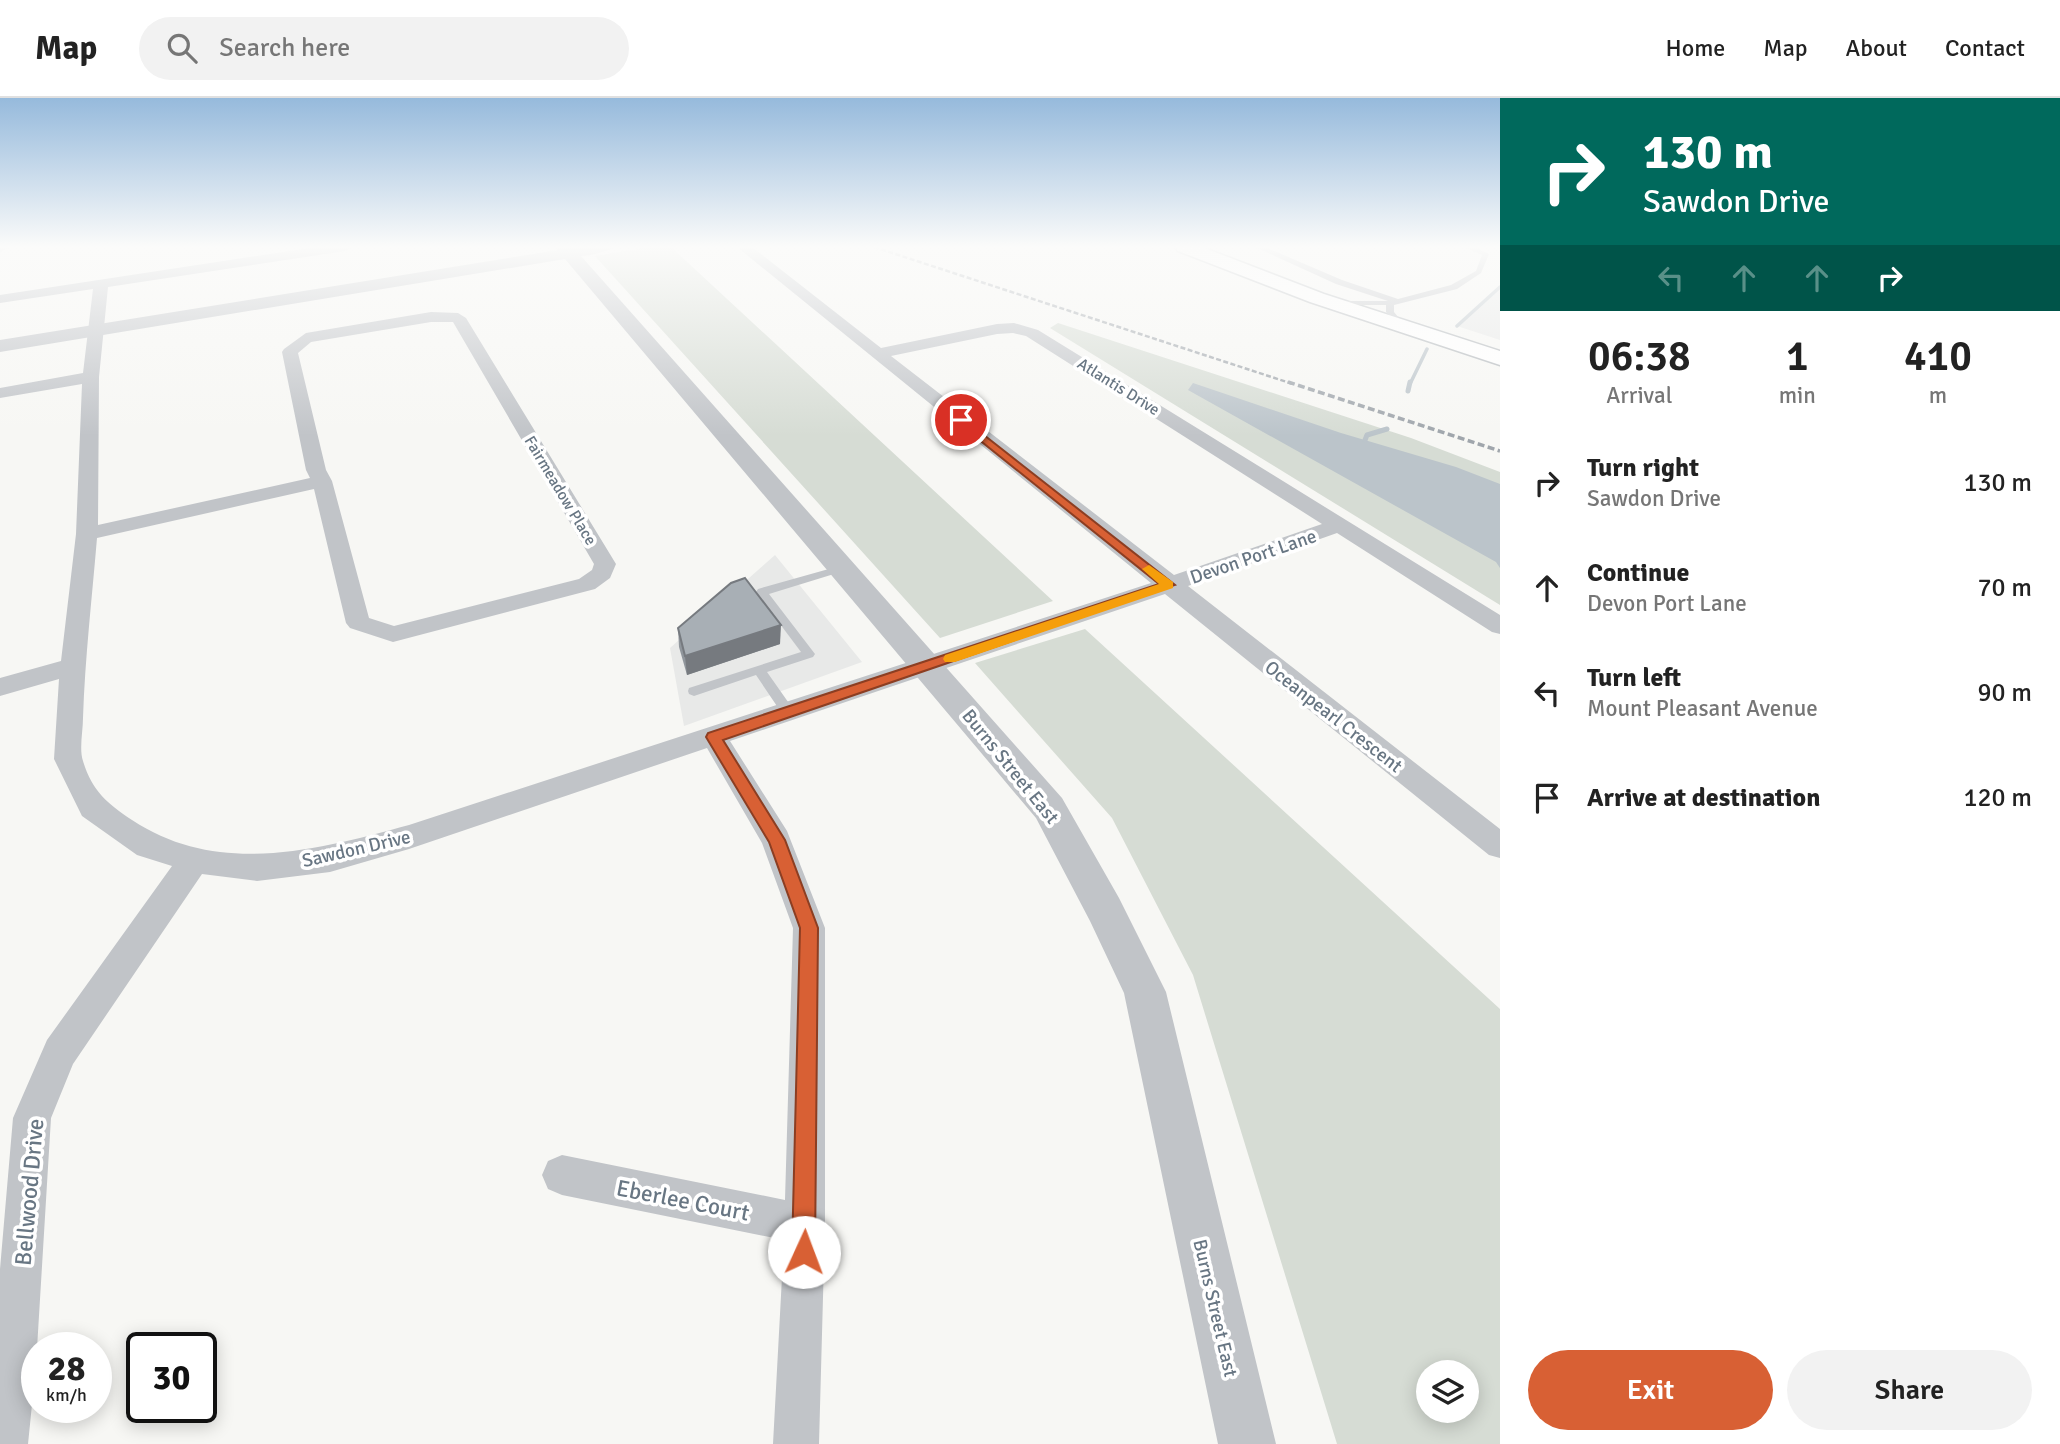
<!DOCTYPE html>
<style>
:root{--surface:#fff;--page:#f2f2f2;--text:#222;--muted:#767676;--line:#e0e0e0;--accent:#d86034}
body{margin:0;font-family:Signika,sans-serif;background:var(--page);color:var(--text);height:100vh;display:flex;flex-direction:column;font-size:26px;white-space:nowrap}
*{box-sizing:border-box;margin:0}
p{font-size:23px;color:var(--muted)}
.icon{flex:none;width:38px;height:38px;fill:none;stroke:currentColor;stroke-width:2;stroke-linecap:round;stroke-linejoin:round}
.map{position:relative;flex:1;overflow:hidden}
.panel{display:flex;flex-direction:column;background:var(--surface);width:560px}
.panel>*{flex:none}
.banner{background:#00695c;color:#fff;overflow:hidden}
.fabs{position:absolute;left:1416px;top:1262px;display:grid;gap:14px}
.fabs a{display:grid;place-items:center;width:63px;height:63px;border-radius:50%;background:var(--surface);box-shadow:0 4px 18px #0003;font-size:35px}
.speed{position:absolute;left:21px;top:1234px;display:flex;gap:14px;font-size:35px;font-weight:700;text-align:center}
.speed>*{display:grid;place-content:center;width:91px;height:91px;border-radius:50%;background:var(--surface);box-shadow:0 4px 18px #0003;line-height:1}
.speed small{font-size:18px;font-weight:400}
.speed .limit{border:4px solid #111;border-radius:10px;background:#fff;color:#111}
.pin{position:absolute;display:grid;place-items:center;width:60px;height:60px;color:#fff;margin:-30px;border:4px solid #fff;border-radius:50%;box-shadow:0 2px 7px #0007}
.me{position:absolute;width:77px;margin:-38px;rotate:2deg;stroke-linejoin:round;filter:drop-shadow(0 0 5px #0008)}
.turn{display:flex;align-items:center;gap:24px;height:147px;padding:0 28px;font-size:32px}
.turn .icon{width:91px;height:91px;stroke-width:2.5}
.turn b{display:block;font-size:49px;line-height:60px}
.lanes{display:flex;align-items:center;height:66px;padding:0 28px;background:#0003;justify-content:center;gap:35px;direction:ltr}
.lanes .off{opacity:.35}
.eta{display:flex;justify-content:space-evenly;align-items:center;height:119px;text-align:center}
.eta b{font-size:42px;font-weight:600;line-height:49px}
.action{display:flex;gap:14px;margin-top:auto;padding:14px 28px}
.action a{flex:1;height:80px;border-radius:42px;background:var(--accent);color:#fff;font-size:28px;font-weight:600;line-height:80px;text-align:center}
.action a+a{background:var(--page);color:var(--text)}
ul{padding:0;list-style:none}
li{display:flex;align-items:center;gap:21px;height:105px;padding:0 28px}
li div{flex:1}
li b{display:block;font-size:26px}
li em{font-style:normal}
header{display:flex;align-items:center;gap:42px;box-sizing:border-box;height:98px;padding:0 35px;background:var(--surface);border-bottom:2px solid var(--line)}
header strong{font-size:33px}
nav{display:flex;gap:38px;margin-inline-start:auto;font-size:24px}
.search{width:490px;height:63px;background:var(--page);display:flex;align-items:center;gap:18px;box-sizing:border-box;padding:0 24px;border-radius:38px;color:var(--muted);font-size:26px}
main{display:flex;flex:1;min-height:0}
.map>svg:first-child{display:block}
.built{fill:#e8e9e8}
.green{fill:#d6dcd4;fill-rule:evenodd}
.water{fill:#bbc4ca}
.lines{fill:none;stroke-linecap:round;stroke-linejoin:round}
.stream-far1{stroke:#bbc4ca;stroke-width:3.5}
.stream{stroke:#bbc4ca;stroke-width:5}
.secondary-casing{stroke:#b3b8bc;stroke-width:3}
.service{fill:#c1c4c8;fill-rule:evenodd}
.minor{fill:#c1c4c8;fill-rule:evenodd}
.tertiary{fill:#c1c4c8;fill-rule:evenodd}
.secondary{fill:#fff;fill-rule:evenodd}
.rail-far1{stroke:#a0a6ac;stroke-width:2.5;stroke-dasharray:5 2.5;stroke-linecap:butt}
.rail{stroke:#a0a6ac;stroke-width:3.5;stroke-dasharray:7 3.5;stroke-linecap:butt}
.wall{fill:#90969c}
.shaded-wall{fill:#767a7f}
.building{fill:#a8afb5;stroke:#767a7f;stroke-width:2}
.route{fill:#d86034;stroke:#8c3e22;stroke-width:2}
.slow{fill:#f59e0b}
.labels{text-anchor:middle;stroke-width:7;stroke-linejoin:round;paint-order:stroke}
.far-street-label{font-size:16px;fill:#687683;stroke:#fff}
.street-label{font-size:19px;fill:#687683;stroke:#fff}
.near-street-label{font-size:23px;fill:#687683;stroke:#fff}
</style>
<header>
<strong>Map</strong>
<div class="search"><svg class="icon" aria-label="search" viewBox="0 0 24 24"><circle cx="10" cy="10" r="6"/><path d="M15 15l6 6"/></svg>Search here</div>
<nav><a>Home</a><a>Map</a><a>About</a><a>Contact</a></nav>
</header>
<main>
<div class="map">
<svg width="1500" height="1346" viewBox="0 0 1500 1346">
<rect width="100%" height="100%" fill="#f7f7f4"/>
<!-- built -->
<path class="built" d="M1500 189V242L1457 228Z
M775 457 862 564 684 628 670 550Z"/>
<!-- green -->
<path class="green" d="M649 149H671L1053 503 940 540 595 158Z
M1058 225 1411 340 1500 374V507L1050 230Z
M1085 531 1500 911V1346H1337L1193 877 1112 720 975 565ZM1466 1274V1312H1428V1274Z"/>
<!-- water -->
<path class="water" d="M1193 285 1341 335 1456 369 1500 386V470L1496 464 1188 292Z"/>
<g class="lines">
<!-- stream-far1 -->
<path class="stream-far1" d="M1457 228 1500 189
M1410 286 1427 251"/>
<!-- stream -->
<path class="stream" d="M1408 293 1410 284
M1365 342 1367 337 1387 331"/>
<!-- secondary casing -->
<g class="secondary-casing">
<path id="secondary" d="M1175 149H1202L1324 196 1500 253V267L1310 204 1178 153Z"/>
</g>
<!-- service -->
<path class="service" d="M1255 149H1265L1342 182 1398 201 1451 187 1476 173 1482 157 1464 149H1474L1489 156 1481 175 1457 191 1394 207V214L1407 230 1403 232 1386 214V207H1334L1330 205 1334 203H1388L1336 186Z
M843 467 847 468V472L769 496 815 556 813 559 767 574 793 611 795 614 793 617H783L756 577 694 598 689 596 688 593 689 590 801 554 756 494 758 491Z"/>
<!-- minor -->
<path class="minor" d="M0 149H10L0 154Z
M316 149H351L345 153 108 189 99 279 98 427 310 380 306 372 282 254 284 251 306 235 431 214 458 215 466 220 616 466 610 480 595 491 393 544 350 530 346 525 314 391 97 440C92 500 85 560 83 620 83 633 79 651 83 663 92 693 107 705 132 722 218 779 317 752 409 727L1151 485 737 149H752L881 250 997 226 1014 225 1038 232 1500 517V536L1492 534 1337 435 1188 488 1500 731V760L1489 757 1165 496 730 643 787 733 825 830V1126L819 1346H773L784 1142 562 1097 548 1091 542 1077 548 1063 562 1057 785 1102 793 830 762 745 707 650 409 751 330 774 257 783 202 776 73 966 51 1020 36 1267 28 1346H0V1171L13 1020 47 942 172 768 137 757 82 718 54 661 59 581 0 598V580L61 563 76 436 82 286 0 300V290L83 275 93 191 0 205V197ZM431 224H453L594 466 592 472 579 481 394 528 369 520 332 383 326 372 298 255 311 244ZM1013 235 1026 238 1322 426 1174 477 891 258 997 236Z
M579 149H614C604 156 572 162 562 155Z"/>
<!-- tertiary -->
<path class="tertiary" d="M556 149H573L1062 700 1119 800 1166 894 1276 1346H1218L1124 895 1090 823 1036 720 565 161 0 254V242L558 152Z"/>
<!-- secondary -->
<use href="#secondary" class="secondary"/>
<!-- rail-far1 -->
<path class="rail-far1" d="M874 149 1293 286"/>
<!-- rail -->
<path class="rail" d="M1288 284 1500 353"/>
</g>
<!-- wall -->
<path class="wall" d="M678 530 780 546 687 577 679 549Z"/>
<!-- shaded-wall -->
<path class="shaded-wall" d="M781 527 780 546 687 577 685 558Z"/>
<!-- building -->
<path class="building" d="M745 480 781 527 685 558 678 530 731 485Z"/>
<!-- sky -->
<linearGradient id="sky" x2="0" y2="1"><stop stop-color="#96badc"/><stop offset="0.44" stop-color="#fbfbfa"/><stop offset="1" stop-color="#fbfbfa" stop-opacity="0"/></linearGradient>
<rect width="1500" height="338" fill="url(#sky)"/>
<!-- route -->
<path class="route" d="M961 319 1175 487 723 642 785 742 818 830 815 1154 812 1162 804 1166 795 1162 792 1154 800 830 769 744 706 639 708 635 1159 486 957 324 956 322Z"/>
<!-- slow -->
<path class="slow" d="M1149 467 1173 484V490L955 564H945L943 561 945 557 1159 486 1142 471Z"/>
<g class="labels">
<!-- far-street labels -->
<g class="far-street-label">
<text transform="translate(1119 288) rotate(32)" y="6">Atlantis Drive</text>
<text transform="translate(561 392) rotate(59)" y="6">Fairmeadow Place</text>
</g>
<!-- street labels -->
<g class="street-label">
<text transform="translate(1253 458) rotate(-19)" y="7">Devon Port Lane</text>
<text transform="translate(1334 618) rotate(38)" y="7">Oceanpearl Crescent</text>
<text transform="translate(1011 668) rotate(51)" y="7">Burns Street East</text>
<text transform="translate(356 750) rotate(-13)" y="7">Sawdon Drive</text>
<text transform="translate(1216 1210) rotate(77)" y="7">Burns Street East</text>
</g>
<!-- near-street labels -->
<g class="near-street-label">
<text transform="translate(29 1094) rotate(-85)" y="8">Bellwood Drive</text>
<text transform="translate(683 1102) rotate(11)" y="8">Eberlee Court</text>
</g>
</g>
</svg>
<div class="fabs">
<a><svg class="icon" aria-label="layers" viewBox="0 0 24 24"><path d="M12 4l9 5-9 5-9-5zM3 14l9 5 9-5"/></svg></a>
</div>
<div class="speed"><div>28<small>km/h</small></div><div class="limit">30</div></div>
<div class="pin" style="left:961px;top:322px;background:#d93025"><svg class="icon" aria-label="arrive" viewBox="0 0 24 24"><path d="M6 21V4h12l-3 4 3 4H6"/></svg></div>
<svg class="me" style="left:804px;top:1154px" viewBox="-20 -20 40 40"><circle r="19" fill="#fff"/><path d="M0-13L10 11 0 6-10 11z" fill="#d86034"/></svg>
</div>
<section class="panel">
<div class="banner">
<div class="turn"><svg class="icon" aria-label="right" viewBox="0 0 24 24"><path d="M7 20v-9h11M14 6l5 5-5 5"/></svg><div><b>130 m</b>Sawdon Drive</div></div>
<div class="lanes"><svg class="icon off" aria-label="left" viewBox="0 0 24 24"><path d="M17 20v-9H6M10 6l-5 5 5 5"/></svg><svg class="icon off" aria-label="ahead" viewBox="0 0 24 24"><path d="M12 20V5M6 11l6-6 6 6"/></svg><svg class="icon off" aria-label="ahead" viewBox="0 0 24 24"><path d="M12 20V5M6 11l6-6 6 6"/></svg><svg class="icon" aria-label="right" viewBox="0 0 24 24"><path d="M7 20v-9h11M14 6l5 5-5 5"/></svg></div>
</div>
<div class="eta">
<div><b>06:38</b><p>Arrival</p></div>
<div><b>1</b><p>min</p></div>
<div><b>410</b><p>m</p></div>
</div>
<ul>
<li><svg class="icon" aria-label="right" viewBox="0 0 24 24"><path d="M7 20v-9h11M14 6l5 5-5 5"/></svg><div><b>Turn right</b><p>Sawdon Drive</p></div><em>130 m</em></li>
<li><svg class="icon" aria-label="ahead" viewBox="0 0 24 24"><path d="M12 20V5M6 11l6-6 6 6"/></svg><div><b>Continue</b><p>Devon Port Lane</p></div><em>70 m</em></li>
<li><svg class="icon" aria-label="left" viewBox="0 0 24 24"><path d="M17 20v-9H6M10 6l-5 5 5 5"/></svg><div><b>Turn left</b><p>Mount Pleasant Avenue</p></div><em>90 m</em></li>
<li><svg class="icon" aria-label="arrive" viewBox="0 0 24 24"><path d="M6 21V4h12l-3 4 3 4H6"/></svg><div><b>Arrive at destination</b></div><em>120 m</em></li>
</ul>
<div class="action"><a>Exit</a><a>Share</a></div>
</section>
</main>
